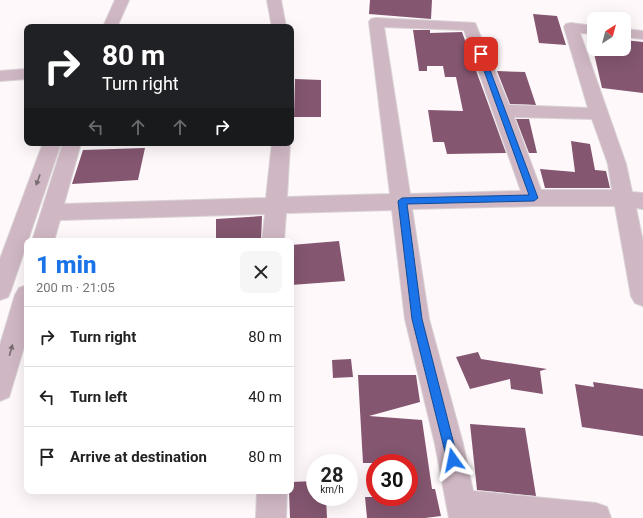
<!DOCTYPE html>
<meta charset="utf-8">
<style>
:root{--surface:#fff;--page:#f6f6f6;--text:#222;--muted:#767676;--line:#e0e0e0;--accent:#1a73e8}
body{margin:0;font-family:Roboto,sans-serif;background:var(--page);color:var(--text);height:100vh;display:flex;flex-direction:column;font-size:15px;white-space:nowrap}
*{box-sizing:border-box;margin:0}
p{font-size:13px;color:var(--muted)}
.icon{flex:none;width:22px;height:22px;fill:none;stroke:currentColor;stroke-width:2;stroke-linecap:round;stroke-linejoin:round}
.map{position:relative;flex:1;overflow:hidden}
.drawer{position:absolute;left:24px;top:238px;width:270px;height:256px;display:flex;flex-direction:column;background:var(--surface);border-radius:8px;box-shadow:0 4px 16px #0002}
.drawer>*{flex:none}
.banner{position:absolute;left:24px;top:24px;width:270px;height:122px;border-radius:8px;box-shadow:0 4px 16px #0002;background:#202124;color:#fff;overflow:hidden}
.needle{width:26px;rotate:36deg}
.fabs{position:absolute;left:587px;top:12px;display:grid;gap:8px}
.fabs a{display:grid;place-items:center;width:44px;height:44px;border-radius:8px;background:var(--surface);box-shadow:0 4px 16px #0002;font-size:20px}
.speed{position:absolute;left:306px;top:454px;display:flex;gap:8px;font-size:20px;font-weight:700;text-align:center}
.speed>*{display:grid;place-content:center;width:52px;height:52px;border-radius:50%;background:var(--surface);box-shadow:0 4px 16px #0002;line-height:1}
.speed small{font-size:10px;font-weight:400}
.speed .limit{border:6px solid #d22;background:#fff;color:#111}
.pin{position:absolute;display:grid;place-items:center;width:34px;height:34px;color:#fff;margin:-17px;border-radius:8px;box-shadow:0 2px 6px #0006}
.me{position:absolute;width:44px;margin:-22px;rotate:348deg;stroke-linejoin:round;filter:drop-shadow(0 0 3px #0008)}
.turn{display:flex;align-items:center;gap:14px;height:84px;padding:0 12px;font-size:18px}
.turn .icon{width:52px;height:52px;stroke-width:2.5}
.turn b{display:block;font-size:28px;line-height:34px}
.lanes{display:flex;align-items:center;height:38px;padding:0 12px;background:#0003;justify-content:center;gap:20px;direction:ltr}
.lanes .off{opacity:.35}
.round{display:grid;place-items:center;flex:none;width:42px;height:42px;border-radius:8px;background:var(--page)}
.summary{display:flex;align-items:center;justify-content:space-between;height:68px;padding:0 12px}
h1{font-size:24px;font-weight:800;line-height:30px;color:var(--accent)}
ul{padding:0;list-style:none}
li{display:flex;align-items:center;gap:12px;height:60px;padding:0 12px;border-top:1px solid var(--line)}
li div{flex:1}
li b{display:block;font-size:15px}
li em{font-style:normal}
.map>svg:first-child{display:block}
.building{fill:#845670}
.lines{fill:none;stroke-linecap:round;stroke-linejoin:round}
.minor-casing{stroke:#d9d3d6;stroke-width:2}
.minor{fill:#cfb7c3;fill-rule:evenodd}
.oneway{fill:#796b72}
.route{fill:#1a73e8;stroke:#114b97}
</style>
<div class="map">
<svg width="643" height="518" viewBox="0 0 643 518">
<rect width="100%" height="100%" fill="#fef8fb"/>
<!-- building -->
<path class="building" d="M370 0H432L431 19 369 14Z
M533 14 557 16 566 45 539 43Z
M413 30H430V33L462 32 506 153 447 154 444 142H433L428 110 463 111 456 77H445L443 66H427V71H419Z
M590 36 594 37V49H624V40L643 42V93L602 88Z
M497 71 525 72 536 105 510 104Z
M295 79 321 80V117H294Z
M516 119H529L537 153H529Z
M571 141 590 144 595 170 606 171 610 188H545L540 169 575 172Z
M145 148 138 180 72 184 83 150Z
M262 216 261 241H216V219Z
M339 241 345 281 291 285V245Z
M478 352 481 359 547 369 540 371 543 394 511 389 510 379 470 389 456 357Z
M351 359 353 377 333 378 332 360Z
M358 375H416L420 402 369 416 422 420 432 489H435L441 516 425 518H367L365 497H409V463H363Z
M593 382 643 389V436L582 427 575 384 594 387Z
M470 424 525 428 536 496 477 490Z
M315 481V497H326L327 518H290L289 491H291V482Z"/>
<g class="lines">
<!-- minor casing -->
<g class="minor-casing">
<path id="minor" d="M115 0H129L117 27H103Z
M267 0H281L286 27H272Z
M376 18 475 23 509 105 588 108 564 27 566 24 571 23 594 26V34L580 33 626 164 632 192 643 193V209L636 208 643 242V306L635 303 631 296 615 206H534L412 209 429 319 463 444 473 491 596 503 607 507 611 518H449L435 444 405 319 392 210 286 213 284 241H262L265 214 60 220 54 241H32L63 143H81L64 204 266 198 272 143H290L287 197 390 194 369 22 371 19ZM384 27 464 30 521 191 410 194ZM514 117 592 119 608 164 612 190H541Z
M624 29 643 31V39L624 37Z
M27 69V79L0 81V71Z
M43 143H61L11 290 8 297 0 300V259Z
M27 285V337L9 397 0 401V345L15 295 19 288Z
M257 491H287L286 518H256Z"/>
</g>
<!-- minor -->
<use href="#minor" class="minor"/>
</g>
<!-- one-way arrows -->
<defs><path id="oneway-solid" d="M-6-.8H1V-3.2L6.5 0L1 3.2V.8H-6Z"/></defs>
<g class="oneway">
<use href="#oneway-solid" transform="translate(38 180) rotate(110)"/>
<use href="#oneway-solid" transform="translate(11 350) rotate(-74)"/>
</g>
<!-- route -->
<path class="route" d="M481 52 484 54 538 198 534 201 407 204 422 319 458 460 457 464 453 465 448 464 447 460 412 319 398 201 402 198 529 195 478 54Z"/>
</svg>
<div class="fabs">
<a><svg class="needle" viewBox="-14 -14 28 28"><path d="M0-13l5 13h-10z" fill="#e53935"/><path d="M0 13l5-13h-10z" fill="#767676"/></svg></a>
</div>
<div class="speed"><div>28<small>km/h</small></div><div class="limit">30</div></div>
<div class="pin" style="left:481px;top:54px;background:#d93025"><svg class="icon" aria-label="arrive" viewBox="0 0 24 24"><path d="M6 21V4h12l-3 4 3 4H6"/></svg></div>
<svg class="me" style="left:453px;top:460px" viewBox="-20 -20 40 40"><path d="M0-17L14 15 0 8-14 15z" fill="#1a73e8" stroke="#fff" stroke-width="4"/></svg>
<div class="banner">
<div class="turn"><svg class="icon" aria-label="right" viewBox="0 0 24 24"><path d="M7 20v-9h11M14 6l5 5-5 5"/></svg><div><b>80 m</b>Turn right</div></div>
<div class="lanes"><svg class="icon off" aria-label="left" viewBox="0 0 24 24"><path d="M17 20v-9H6M10 6l-5 5 5 5"/></svg><svg class="icon off" aria-label="ahead" viewBox="0 0 24 24"><path d="M12 20V5M6 11l6-6 6 6"/></svg><svg class="icon off" aria-label="ahead" viewBox="0 0 24 24"><path d="M12 20V5M6 11l6-6 6 6"/></svg><svg class="icon" aria-label="right" viewBox="0 0 24 24"><path d="M7 20v-9h11M14 6l5 5-5 5"/></svg></div>
</div>
<section class="drawer">
<div class="summary"><div><h1>1 min</h1><p>200 m · 21:05</p></div><a class="round"><svg class="icon" aria-label="close" viewBox="0 0 24 24"><path d="M6 6l12 12M18 6L6 18"/></svg></a></div>
<ul>
<li><svg class="icon" aria-label="right" viewBox="0 0 24 24"><path d="M7 20v-9h11M14 6l5 5-5 5"/></svg><div><b>Turn right</b></div><em>80 m</em></li>
<li><svg class="icon" aria-label="left" viewBox="0 0 24 24"><path d="M17 20v-9H6M10 6l-5 5 5 5"/></svg><div><b>Turn left</b></div><em>40 m</em></li>
<li><svg class="icon" aria-label="arrive" viewBox="0 0 24 24"><path d="M6 21V4h12l-3 4 3 4H6"/></svg><div><b>Arrive at destination</b></div><em>80 m</em></li>
</ul>
</section>
</div>
